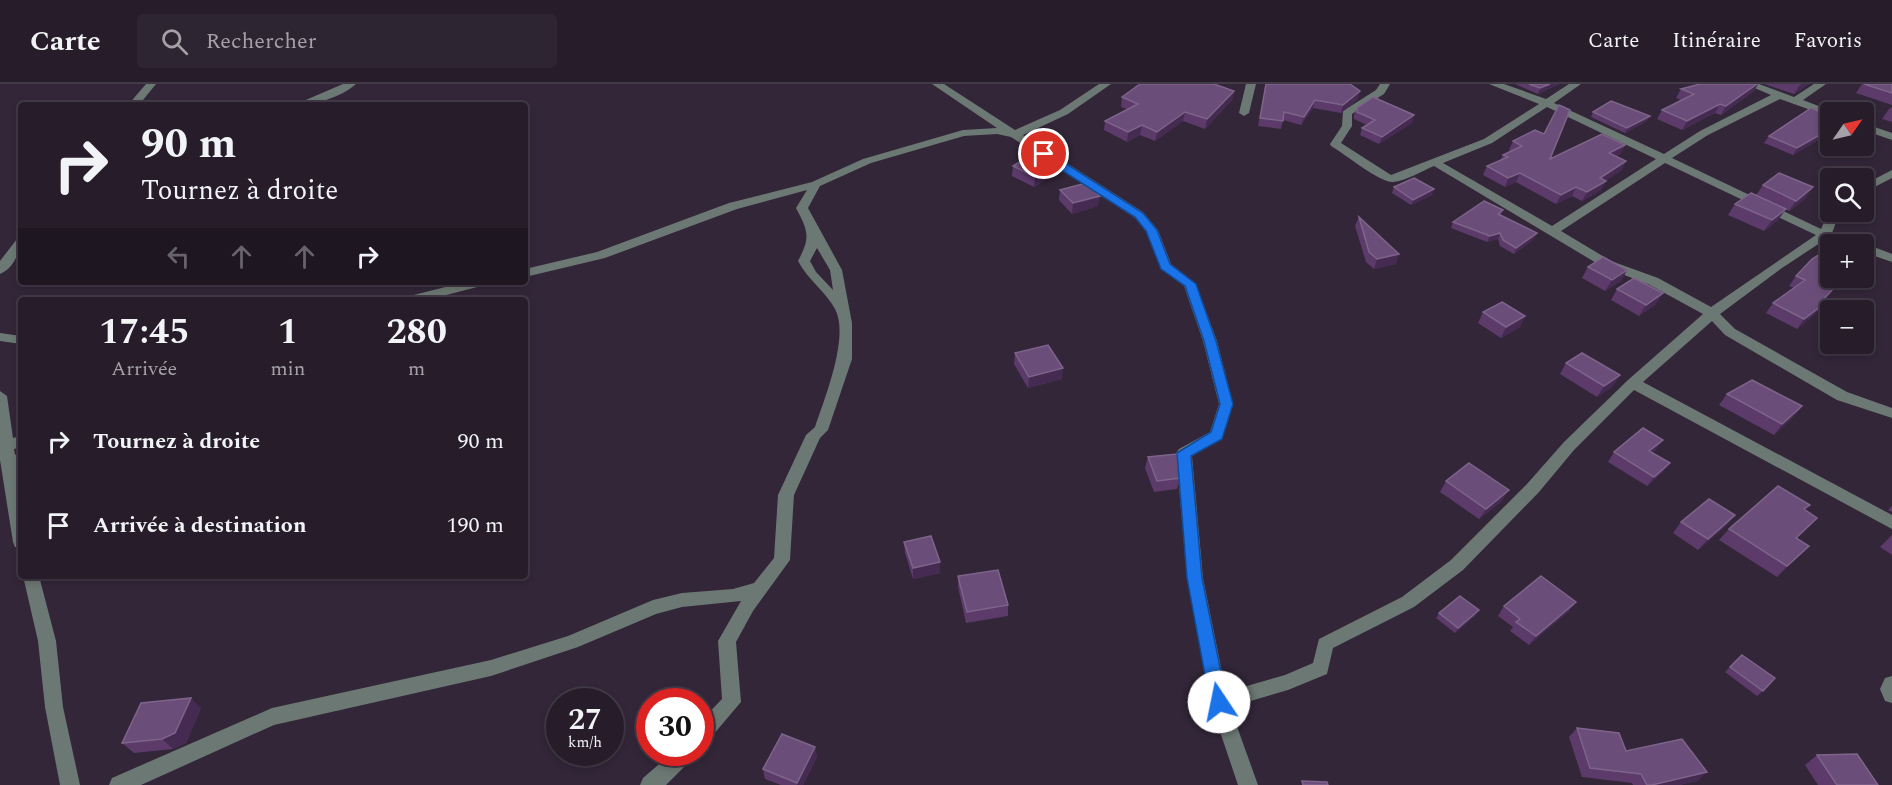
<!DOCTYPE html>
<html lang="fr">
<meta charset="utf-8">
<style>
:root{--surface:#261c2a;--page:#2e2532;--text:#f1f3f6;--muted:#a4a1a8;--line:#423a47}
body{margin:0;font-family:Spectral,serif;background:var(--page);color:var(--text);height:100vh;display:flex;flex-direction:column;font-size:22px;white-space:nowrap}
*{box-sizing:border-box;margin:0}
p{font-size:20px;color:var(--muted)}
.icon{flex:none;width:33px;height:33px;fill:none;stroke:currentColor;stroke-width:2;stroke-linecap:round;stroke-linejoin:round}
.map{position:relative;flex:1;overflow:hidden}
.sheet{position:absolute;left:18px;top:213px;width:510px;height:282px;display:flex;flex-direction:column;background:var(--surface);border-radius:6px;box-shadow:0 3px 9px #0003,0 0 0 2px var(--line)}
.sheet>*{flex:none}
.hud{position:absolute;left:18px;top:18px;width:510px;height:183px;border-radius:6px;box-shadow:0 3px 9px #0003,0 0 0 2px var(--line);background:#261c2a;color:var(--text);overflow:hidden}
.needle{width:39px;rotate:56deg}
.controls{position:absolute;left:1820px;top:18px;display:grid;gap:12px}
.controls a{display:grid;place-items:center;width:54px;height:54px;border-radius:6px;background:var(--surface);box-shadow:0 3px 9px #0003,0 0 0 2px var(--line);font-size:30px}
.speed{position:absolute;left:546px;top:604px;display:flex;gap:12px;font-size:30px;font-weight:700;text-align:center}
.speed>*{display:grid;place-content:center;width:78px;height:78px;border-radius:50%;background:var(--surface);box-shadow:0 3px 9px #0003,0 0 0 2px var(--line);line-height:1}
.speed small{font-size:15px;font-weight:400}
.speed .limit{border:9px solid #d22;background:#fff;color:#111}
.pin{position:absolute;display:grid;place-items:center;width:51px;height:51px;color:#fff;margin:-26px;border:3px solid #fff;border-radius:50%;box-shadow:0 2px 6px #0007}
.me{position:absolute;width:66px;margin:-33px;rotate:349deg;stroke-linejoin:round;filter:drop-shadow(0 0 4px #0008)}
.turn{display:flex;align-items:center;gap:21px;height:126px;padding:0 24px;font-size:27px}
.turn .icon{width:78px;height:78px;stroke-width:2.5}
.turn b{display:block;font-size:42px;line-height:51px}
.lanes{display:flex;align-items:center;height:57px;padding:0 24px;background:#0003;justify-content:center;gap:30px;direction:ltr}
.lanes .off{opacity:.35}
.eta{display:flex;justify-content:space-evenly;align-items:center;height:102px;text-align:center}
.eta b{font-size:36px;font-weight:700;line-height:42px}
ul{padding:0;list-style:none}
li{display:flex;align-items:center;gap:18px;height:84px;padding:0 24px}
li div{flex:1}
li b{display:block;font-size:22px}
li em{font-style:normal}
header{display:flex;align-items:center;gap:36px;box-sizing:border-box;height:84px;padding:0 30px;background:var(--surface);border-bottom:2px solid var(--line)}
header strong{font-size:28px}
nav{display:flex;gap:33px;margin-inline-start:auto;font-size:21px}
.search{width:420px;height:54px;background:var(--page);display:flex;align-items:center;gap:15px;box-sizing:border-box;padding:0 21px;border-radius:6px;color:var(--muted);font-size:22px}
.map>svg:first-child{display:block}
.lines{fill:none;stroke-linecap:round;stroke-linejoin:round}
.minor{fill:#6c7873;fill-rule:evenodd}
.wall{fill:#5c3b6b}
.shaded-wall{fill:#452b51}
.building{fill:#6b4d79;stroke:#7e648a;stroke-width:1.5}
.route{fill:#1a73e8;stroke:#114b97;stroke-width:1.5}
</style>
<header>
<strong>Carte</strong>
<div class="search"><svg class="icon" aria-label="search" viewBox="0 0 24 24"><circle cx="10" cy="10" r="6"/><path d="M15 15l6 6"/></svg>Rechercher</div>
<nav><a>Carte</a><a>Itinéraire</a><a>Favoris</a></nav>
</header>
<div class="map">
<svg width="1892" height="701" viewBox="0 0 1892 701">
<rect width="100%" height="100%" fill="#322638"/>
<g class="lines">
<!-- minor -->
<path class="minor" d="M146 0H156L139 21H128Z
M343 0H356C340 14 315 21 294 21Z
M932 0H944L1015 46 1060 26 1099 0H1111L1068 30 1023 51 1143 128 1158 146 1171 180 1196 200 1217 257 1233 320 1222 355 1192 372 1203 494 1226 608 1285 591 1313 579 1319 555 1402 513 1451 476 1527 400 1564 358 1628 296 1703 230 1648 200 1603 183 1434 82C1422 87 1406 97 1393 98 1380 99 1345 70 1331 62L1330 60 1342 42 1343 27 1376 6 1380 0H1390L1384 10 1352 30V42L1341 59 1391 91 1484 55 1539 20 1489 0H1504L1546 15 1569 0H1581L1554 19 1664 70 1700 47 1771 11 1745 0H1759L1794 13 1814 0H1826L1803 16 1834 28H1830V33L1780 15 1708 51 1672 74 1821 145 1830 125V128H1840L1832 149 1857 157 1859 160H1842L1826 155 1782 184 1720 230 1735 245 1847 308 1892 324V334L1837 316 1725 251 1712 237 1643 298 1892 431V445L1634 306 1574 366 1539 408 1463 486 1414 523 1333 564 1327 590 1288 606 1230 623 1258 701H1238L1210 618 1187 494 1176 369 1179 365 1210 348 1219 320 1203 257 1184 202 1161 185 1146 147 1135 134 1011 53 997 50 964 52 871 79 820 102 808 124 842 186 852 239V275L828 346 820 354 794 411 790 476 753 527 736 558 741 618 707 658 700 661V638L722 615 718 557 741 517 682 523 656 530 578 563 491 592 274 641 141 701H109L112 694 272 624 491 576 568 552 653 516 682 509 733 505 754 499 774 474 778 411 806 351 815 343C824 316 850 252 835 225 826 208 808 196 798 177 811 153 808 147 796 124L807 106 737 125 605 174 525 193V185L597 168 729 119 812 98 863 75 963 46 997 44ZM1547 23 1656 75 1552 142 1443 79 1492 59ZM1665 79 1816 151 1711 223 1658 194 1611 177 1561 147ZM817 164 830 186 833 206 816 188 810 177Z
M1246 0H1256L1249 29 1244 32 1239 29Z
M1863 39 1892 49V56L1863 46Z
M1892 86V94L1863 109V101Z
M21 154C21 167 13 185 0 190V177L17 155Z
M1862 160C1872 162 1882 166 1892 170V178L1863 168Z
M465 198H486L485 201 427 216H404L406 213Z
M0 249 21 252V260L0 257Z
M0 307 7 312 13 354 21 352V363L14 365 15 371 21 367 19 404 21 465 15 463 13 458 0 376Z
M23 492H39L56 557 63 623 80 701H60L45 623 38 557Z
M1892 592V619L1885 617 1880 605 1885 594Z
M672 669H695L692 675 666 701H640L643 694Z"/>
</g>
<!-- wall -->
<path class="wall" d="M1266 0 1352 2 1358 15 1341 29 1313 24 1301 41 1283 36 1281 45 1258 42Z
M1515 0H1559L1538 10Z
M1700 0H1758L1754 7 1721 31 1715 29 1682 46 1657 35 1662 26 1681 16 1676 14 1681 5Z
M1764 0H1809L1794 10Z
M1862 0H1892V21L1856 9Z
M1234 7 1232 16 1205 45 1183 37 1155 57 1140 51 1127 58 1104 46 1105 37 1127 25 1121 23 1122 13Z
M1892 23V38L1882 35 1889 25Z
M1357 24 1414 31 1412 39 1379 60 1360 51 1362 44 1367 41 1354 35V31Z
M1593 28 1647 37 1625 49 1591 33Z
M1830 32V49L1793 71 1764 59 1769 52Z
M1513 57 1550 75 1625 61 1620 70 1616 72 1622 86 1605 97 1601 106 1582 117 1572 112 1556 120 1516 98 1505 103 1483 91 1487 82 1500 77 1503 71 1511 67 1509 66Z
M1057 79 1056 89 1034 103 1012 92 1013 82Z
M1763 101 1806 114 1789 127 1785 125 1778 136 1764 147 1728 131 1735 120 1756 111Z
M1394 103 1432 111 1411 121 1392 109Z
M1060 106 1098 122 1072 130 1059 116Z
M1503 126 1500 132 1534 155 1514 170 1500 162 1498 155 1487 158 1451 144 1453 138Z
M1359 133 1396 180 1374 185 1366 178 1355 142Z
M1588 183 1627 186 1621 197 1605 207 1582 194Z
M1796 192 1830 194H1850L1834 204 1823 217 1817 228 1797 245 1766 229 1773 219 1794 204 1789 202Z
M1617 205 1656 220 1639 232 1611 216Z
M1483 228 1525 232 1520 243 1501 254 1478 239Z
M1015 269 1062 295 1028 304 1014 280Z
M1566 279 1620 291 1613 302 1597 313 1560 290Z
M1727 310 1802 322 1793 333 1774 351 1719 321Z
M1663 356 1656 365 1652 369 1663 388 1647 402 1608 378 1614 368Z
M1148 373 1180 394 1177 405 1154 408 1145 384Z
M1446 397 1502 417 1479 435 1440 408Z
M1892 422V428L1888 426Z
M1805 426 1817 434 1796 455 1809 462 1777 493 1719 456 1729 445Z
M1681 438 1726 442 1698 466 1673 449Z
M1892 451V471L1880 463Z
M904 458 940 478V489L913 495 905 469Z
M958 492 1008 521V532L966 539 958 503Z
M1576 518 1569 527 1529 561 1510 547 1513 543 1498 532 1504 522Z
M1439 529 1475 532 1455 549 1436 534Z
M1742 571 1763 607 1757 612 1725 588Z
M201 624 186 659 173 665 134 669 122 659Z
M1577 644 1626 667 1707 688 1697 697 1679 701H1633L1632 699 1582 693 1569 653Z
M815 663 817 673 803 701H781L765 695 763 685Z
M1817 671 1878 701H1818L1805 681Z"/>
<!-- shaded-wall -->
<path class="shaded-wall" d="M1550 0H1559L1538 10 1540 4Z
M1757 0H1758L1754 7 1721 31 1726 22Z
M1802 0H1809L1794 10 1799 2Z
M1234 7 1232 16 1205 45 1207 35Z
M1360 7 1358 15 1341 29 1343 21Z
M1315 16 1313 24 1301 41 1304 33Z
M1720 20 1715 29 1682 46 1687 37Z
M1185 28 1183 37 1155 57 1157 48Z
M1414 31 1412 39 1379 60 1382 53Z
M1650 32 1647 37 1625 49 1627 44Z
M1142 41 1140 51 1127 58 1128 48Z
M1830 45V49L1793 71 1797 64Z
M1625 61 1620 70 1604 78 1609 69Z
M1626 77 1622 86 1600 100 1606 97 1601 106 1582 117 1587 108 1600 94Z
M1057 79 1056 89 1034 103 1035 93Z
M1520 89 1516 98 1505 103 1508 94Z
M1576 103 1572 112 1556 120 1561 111Z
M1813 103 1806 114 1789 127 1796 117Z
M1434 105 1432 111 1411 121 1413 116Z
M1100 112 1098 122 1072 130 1073 119Z
M1786 125 1778 136 1764 147 1772 136Z
M1500 149 1498 155 1487 158 1490 152Z
M1537 149 1534 155 1514 170 1516 164Z
M1399 170 1396 180 1374 185 1377 175Z
M1874 173 1866 183 1863 185V180Z
M1627 186 1621 197 1605 207 1612 196Z
M1843 194H1850L1834 204 1816 226 1825 219 1817 228 1797 245 1804 235Z
M1663 209 1656 220 1639 232 1646 221Z
M1525 232 1520 243 1501 254 1506 243Z
M1063 284 1062 295 1028 304 1029 293Z
M1620 291 1613 302 1597 313 1604 302Z
M1802 322 1793 333 1774 351 1782 340Z
M1663 356 1656 365 1643 376 1649 367Z
M1670 379 1663 388 1647 402 1654 393Z
M1509 406 1502 417 1479 435 1486 425Z
M1735 431 1726 442 1698 466 1708 455Z
M1809 462 1798 473 1777 493 1787 482Z
M940 478V489L913 495V484Z
M1576 518 1569 527 1529 561 1536 552Z
M1479 526 1475 532 1455 549 1458 544Z
M191 614 201 624 186 659 173 665 162 655Z
M815 663 817 673 803 701H797V699Z
M1707 688 1697 697 1679 701H1652Z"/>
<!-- building -->
<path class="building" d="M1140 0H1214L1234 7 1207 35 1185 28 1157 48 1142 41 1128 48 1105 37 1138 20 1122 13Z
M1266 0H1350L1360 7 1343 21 1315 16 1304 33 1284 28 1283 37 1260 34Z
M1529 0H1550L1540 4Z
M1700 0H1757L1726 22 1720 20 1687 37 1662 26 1694 10 1681 5Z
M1864 0H1892V9Z
M1373 13 1414 31 1382 53 1362 44 1375 36 1357 28V24Z
M1611 17 1650 32 1627 44 1593 28Z
M1559 21 1570 26 1550 75 1602 50 1625 61 1609 69 1626 77 1600 94 1606 97 1587 108 1576 103 1561 111 1520 89 1508 94 1487 82 1508 73 1503 71 1522 62 1513 57 1535 46 1544 50Z
M1811 24 1830 32V45L1797 64 1769 52Z
M1035 68 1057 79 1035 93 1013 82Z
M1779 89 1813 103 1796 117 1763 101Z
M1414 94 1434 105 1413 116 1394 103Z
M1086 99 1100 112 1073 119 1060 106Z
M1751 109 1786 125 1772 136 1735 120Z
M1484 117 1503 126 1498 130 1537 149 1516 164 1503 156 1500 149 1490 152 1453 138Z
M1359 133 1399 170 1377 175 1369 168Z
M1842 158 1848 160H1837Z
M1830 164V194H1843L1822 217 1825 219 1804 235 1773 219 1805 196 1796 192 1812 175Z
M1863 168 1874 173 1863 180Z
M1603 173 1627 186 1612 196 1588 183Z
M1634 194 1663 209 1646 221 1617 205Z
M1502 218 1525 232 1506 243 1483 228Z
M1048 261 1063 284 1029 293 1015 269Z
M1582 269 1620 291 1604 302 1566 279Z
M1752 296 1802 322 1782 340 1727 310Z
M1643 344 1663 356 1649 367 1670 379 1654 393 1614 368Z
M1177 370 1180 394 1157 397 1148 373Z
M1469 379 1509 406 1486 425 1446 397Z
M1778 402 1810 421 1804 425 1817 434 1796 454 1809 462 1787 482 1729 445Z
M1709 415 1735 431 1708 455 1681 438Z
M931 452 940 478 913 484 904 458Z
M998 486 1008 521 967 528 958 492Z
M1541 492 1576 518 1536 552 1516 538 1520 535 1504 522Z
M1460 512 1479 526 1458 544 1439 529Z
M1742 571 1775 594 1763 607 1730 583Z
M191 614 175 649 162 655 122 659 141 619Z
M1577 644 1619 649 1626 667 1682 655 1707 688 1652 701H1647L1641 690 1590 684Z
M782 650 815 663 797 699 763 685Z
M1857 670 1878 701H1837L1817 671Z
M1302 697 1327 698 1328 701H1303Z"/>
<!-- route -->
<path class="route" d="M1041 68H1048L1143 129 1157 146 1170 180 1196 200 1216 257 1233 320 1222 355 1191 372 1202 494 1227 618 1225 623 1219 625 1213 623 1210 618 1187 494 1177 369 1211 348 1220 320 1204 257 1185 202 1161 185 1146 147 1135 133 1041 73Z"/>
</svg>
<div class="controls">
<a><svg class="needle" viewBox="-14 -14 28 28"><path d="M0-13l5 13h-10z" fill="#e53935"/><path d="M0 13l5-13h-10z" fill="#a4a1a8"/></svg></a>
<a><svg class="icon" aria-label="search" viewBox="0 0 24 24"><circle cx="10" cy="10" r="6"/><path d="M15 15l6 6"/></svg></a>
<a>+</a>
<a>−</a>
</div>
<div class="speed"><div>27<small>km/h</small></div><div class="limit">30</div></div>
<div class="pin" style="left:1044px;top:70px;background:#d93025"><svg class="icon" aria-label="arrive" viewBox="0 0 24 24"><path d="M6 21V4h12l-3 4 3 4H6"/></svg></div>
<svg class="me" style="left:1219px;top:618px" viewBox="-20 -20 40 40"><circle r="19" fill="#fff"/><path d="M0-13L10 11 0 6-10 11z" fill="#1a73e8"/></svg>
<div class="hud">
<div class="turn"><svg class="icon" aria-label="right" viewBox="0 0 24 24"><path d="M7 20v-9h11M14 6l5 5-5 5"/></svg><div><b>90 m</b>Tournez à droite</div></div>
<div class="lanes"><svg class="icon off" aria-label="left" viewBox="0 0 24 24"><path d="M17 20v-9H6M10 6l-5 5 5 5"/></svg><svg class="icon off" aria-label="ahead" viewBox="0 0 24 24"><path d="M12 20V5M6 11l6-6 6 6"/></svg><svg class="icon off" aria-label="ahead" viewBox="0 0 24 24"><path d="M12 20V5M6 11l6-6 6 6"/></svg><svg class="icon" aria-label="right" viewBox="0 0 24 24"><path d="M7 20v-9h11M14 6l5 5-5 5"/></svg></div>
</div>
<section class="sheet">
<div class="eta">
<div><b>17:45</b><p>Arrivée</p></div>
<div><b>1</b><p>min</p></div>
<div><b>280</b><p>m</p></div>
</div>
<ul>
<li><svg class="icon" aria-label="right" viewBox="0 0 24 24"><path d="M7 20v-9h11M14 6l5 5-5 5"/></svg><div><b>Tournez à droite</b></div><em>90 m</em></li>
<li><svg class="icon" aria-label="arrive" viewBox="0 0 24 24"><path d="M6 21V4h12l-3 4 3 4H6"/></svg><div><b>Arrivée à destination</b></div><em>190 m</em></li>
</ul>
</section>
</div>
